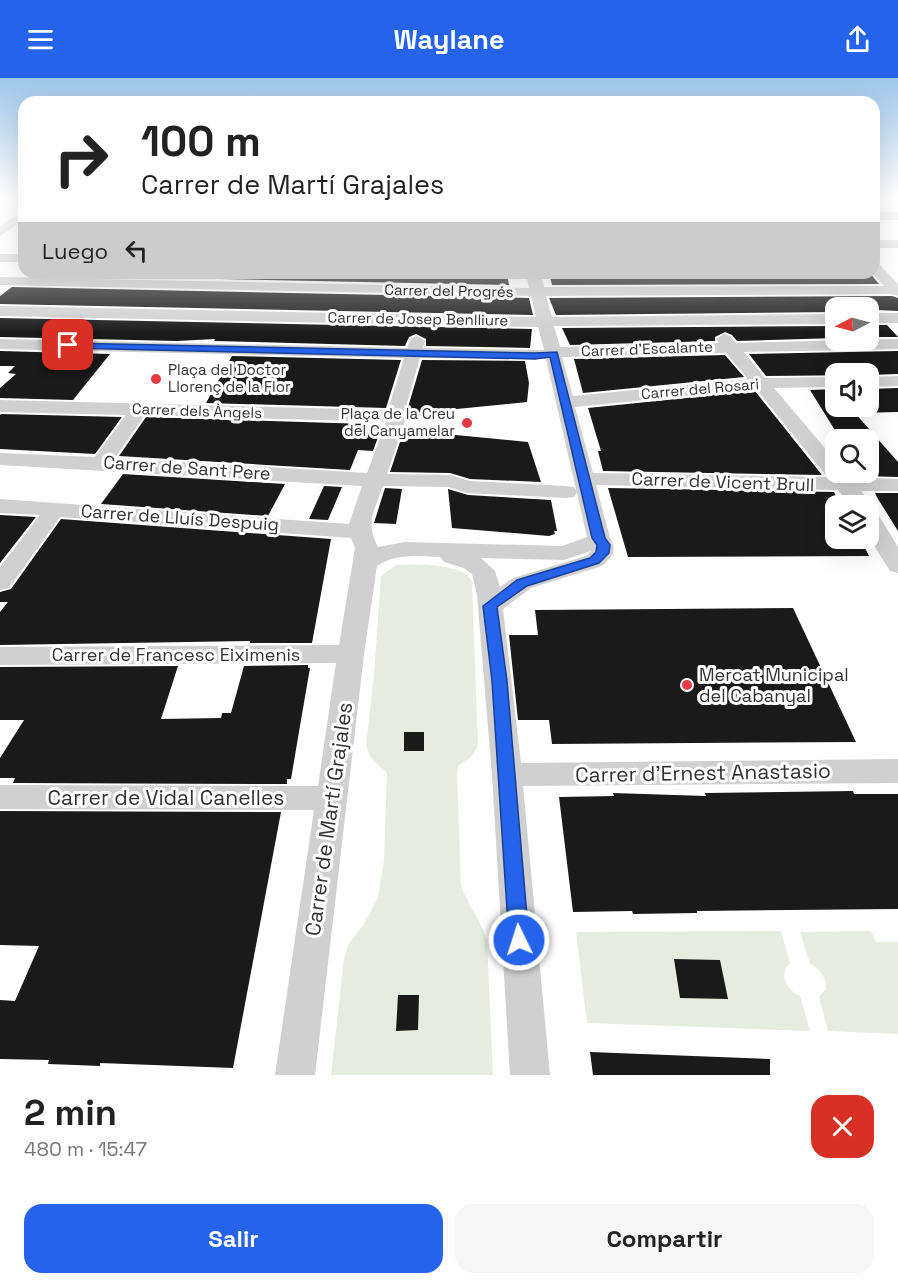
<!DOCTYPE html>
<html lang="es">
<meta charset="utf-8">
<style>
:root{--surface:#fff;--page:#f6f6f6;--text:#222;--muted:#767676;--accent:#2563eb}
body{margin:0;font-family:"Space Grotesk",sans-serif;background:var(--page);color:var(--text);height:100vh;display:flex;flex-direction:column;font-size:22px;white-space:nowrap}
*{box-sizing:border-box;margin:0}
p{font-size:20px;color:var(--muted)}
.icon{flex:none;width:33px;height:33px;fill:none;stroke:currentColor;stroke-width:2;stroke-linecap:round;stroke-linejoin:round}
.map{position:relative;height:997px;overflow:hidden}
.drawer{display:flex;flex-direction:column;background:var(--surface);flex:1}
.drawer>*{flex:none}
.banner{position:absolute;left:18px;top:18px;width:862px;height:183px;border-radius:18px;box-shadow:0 6px 24px #0002;background:#fff;color:var(--text);overflow:hidden}
.needle{width:39px;rotate:264deg}
.buttons{position:absolute;left:825px;top:219px;display:grid;gap:12px}
.buttons a{display:grid;place-items:center;width:54px;height:54px;border-radius:12px;background:var(--surface);box-shadow:0 6px 24px #0002;font-size:30px}
.pin{position:absolute;display:grid;place-items:center;width:51px;height:51px;color:#fff;margin:-26px;border-radius:12px;box-shadow:0 3px 9px #0006}
.me{position:absolute;width:66px;margin:-33px;rotate:356deg;stroke-linejoin:round;filter:drop-shadow(0 0 4px #0008)}
.turn{display:flex;align-items:center;gap:21px;height:126px;padding:0 24px;font-size:27px}
.turn .icon{width:78px;height:78px;stroke-width:2.5}
.turn b{display:block;font-size:42px;line-height:51px}
.then{display:flex;align-items:center;height:57px;padding:0 24px;background:#0003;gap:12px;font-size:22px}
.round{display:grid;place-items:center;flex:none;width:63px;height:63px;border-radius:18px;background:var(--page)}
.headline{display:flex;align-items:center;justify-content:space-between;height:102px;padding:0 24px}
h1{font-size:36px;font-weight:700;line-height:45px}
.action{display:flex;gap:12px;margin-top:auto;padding:12px 24px}
.action a{flex:1;height:69px;border-radius:18px;background:var(--accent);color:#fff;font-size:24px;font-weight:700;line-height:69px;text-align:center}
.action a+a{background:var(--page);color:var(--text)}
header{display:flex;justify-content:space-between;align-items:center;height:78px;padding:0 24px;background:var(--accent);color:#fff;font-size:27px;font-weight:700}
.map>svg:first-child{display:block}
.green{fill:#e6ecdf}
.building{fill:#1a1a1a}
.lines{fill:none;stroke-linecap:round;stroke-linejoin:round}
.minor{fill:#d0d0d0;fill-rule:evenodd}
.route{fill:#2563eb;stroke:#184099;stroke-width:1.5}
.poi-dot{fill:#e63946;stroke:#fff;stroke-width:2}
.labels{text-anchor:middle;stroke-width:6;stroke-linejoin:round;paint-order:stroke}
.far-street-label{font-size:15px;fill:#333;stroke:#fff}
.far-poi-label{font-size:15px;fill:#333;stroke:#fff;text-anchor:start}
.street-label{font-size:18px;fill:#333;stroke:#fff}
.poi-label{font-size:18px;fill:#333;stroke:#fff;text-anchor:start}
.near-street-label{font-size:21px;fill:#333;stroke:#fff}
</style>
<header><svg class="icon" aria-label="menu" viewBox="0 0 24 24"><path d="M4 6h16M4 12h16M4 18h16"/></svg>Waylane<svg class="icon" aria-label="share" viewBox="0 0 24 24"><path d="M12 15V3M7 8l5-5 5 5M5 13v7h14v-7"/></svg></header>
<div class="map">
<svg width="898" height="997" viewBox="0 0 898 997">
<rect width="100%" height="100%" fill="#fff"/>
<!-- green -->
<path class="green" d="M396 487C414 486 466 485 472 504L478 668 471 679 458 688 457 694 461 807C467 827 482 843 487 863L493 997H331L344 881 349 865 364 846 378 819 384 782 387 695 371 680 366 668 374 597 381 498Z
M781 853 790 885 785 891C782 903 789 913 800 918L810 953 587 945 576 854Z
M871 853 876 864H898V956L828 953 819 919 826 911C826 899 820 891 810 886L800 854Z"/>
<!-- building -->
<path class="building" d="M31 195H507L509 207 28 197Z
M549 195H870L879 206 552 207Z
M12 209 529 220 533 237 0 226V218Z
M892 218 898 220V233L836 230V234L556 237 549 220Z
M0 240 532 251 530 270 426 268V261L416 256 409 259 405 268 214 263 215 261 177 263 0 259Z
M868 247H887L898 259H868Z
M836 248V260L737 263 732 257 725 254 715 259V263L570 267 562 250Z
M0 273 110 276 73 322 0 320V310L16 296 8 295 15 288H0Z
M898 273V296L868 297 766 298 749 276Z
M725 277 744 299 583 315 574 281Z
M232 278 401 282 386 330 206 325Z
M422 282 525 283 529 305 527 324 406 336Z
M898 310V334L855 335 898 384V399L864 398 862 394H868V362H841L810 312 836 311V328H868V311Z
M755 313 822 397 603 393 598 373H601L588 330Z
M0 337 1 336 122 339 95 376 0 371Z
M146 339 367 346V350L381 351 373 373 358 372 350 392 119 378Z
M404 352 528 364 541 404 470 401 450 395 390 394Z
M123 396 285 406 268 438 101 426Z
M324 408 342 409 328 442 309 441Z
M385 410 402 411 396 446 374 445Z
M608 410 834 414 841 428H836V460H860L869 478 628 479Z
M448 411 468 417 551 422 557 453H554L555 456 549 458 452 450Z
M875 415H898V453L878 421Z
M0 437 36 439 0 485Z
M61 441 331 461 312 565H250V563L0 567V534L8 524H0V514L11 511Z
M793 530 856 664 552 666 549 642H518L509 557H538L535 532Z
M308 587V590H310L301 642 291 701H287V706L13 705 15 700H0V680L24 642H0V589L178 588 161 641 221 640 222 635H231L244 588Z
M404 654H424V673H404Z
M853 713 854 716H898V831L697 833V835L633 836 632 833 573 834 559 719 614 718 613 715 706 718 705 715Z
M0 733 281 734 233 990 100 985V988L76 987 48 986 49 982 0 981V922L15 923 39 868 0 867Z
M674 881 720 882 728 921 680 920Z
M398 917H419L418 952 396 953Z
M590 974 770 981V997H593Z"/>
<g class="lines">
<!-- minor -->
<path class="minor" d="M24 132V142L0 158V148Z
M874 134H898V142H874Z
M874 162H898V170H874Z
M0 176H24V184H0Z
M874 185 879 186 898 206V218L892 216 546 218 552 239 836 236V246L554 248 560 269 719 265 716 261 724 256 730 258 736 265 898 261V271L744 274 765 300 836 299V309L774 310 836 383V394H845L850 400 898 401V413H861L873 428 870 432 876 433 898 469V495L890 493 868 458V428H850L838 412 596 407 610 460C618 473 612 479 602 488L531 510 503 531 521 685 898 681V705L523 708 550 997H510L492 697 477 517 472 496 464 490 444 484 440 479C418 478 396 475 377 488L364 576 315 997H275L314 732 0 731V707L318 708 336 585 0 587V569L339 567 355 470 351 460 60 439 9 510 0 512V489L40 437 0 435V421L349 446 362 408 0 387V375L95 379 126 337 0 334V322L388 332 404 280 0 271V261L407 270 411 260 417 258 425 263 423 270 544 272 538 249 0 238V228L536 239 531 218 0 207V199L529 210 526 195H540L544 209 884 208 872 195H874ZM726 275 748 301 573 318 562 279ZM420 280 546 281 587 459 562 468 405 464 378 469C365 444 374 434 383 408L448 409 468 415 566 420 574 419 577 414 574 409 566 408 470 403 450 397 387 396 405 343 403 339ZM756 311 827 399 593 395 575 329ZM145 337 386 344 367 395 115 380ZM591 473 586 478 513 500 500 509 495 493 481 480 564 482Z
M868 235H898V245H868Z
M898 298V308L868 309V299Z"/>
</g>
<!-- sky -->
<linearGradient id="sky" x2="0" y2="1"><stop stop-color="#9ec6ea"/><stop offset="0.46" stop-color="#fff"/><stop offset="1" stop-color="#fff" stop-opacity="0"/></linearGradient>
<rect width="898" height="256" fill="url(#sky)"/>
<!-- route -->
<path class="route" d="M65 265 535 275 557 274 605 460 610 467 609 475 599 485 527 508 497 529 507 603 529 862 526 869 519 871 512 869 509 862 492 603 483 528 517 502 590 480 596 474 597 467 592 460 550 279 535 281 68 270 64 267Z"/>
<!-- markers -->
<g class="poi-dot">
<circle cx="156" cy="301" r="6"/>
<circle cx="467" cy="345" r="6"/>
<circle cx="687" cy="607" r="6"/>
</g>
<g class="labels">
<!-- far-street labels -->
<g class="far-street-label">
<text transform="translate(449 213) rotate(1)" y="5">Carrer del Progrés</text>
<text transform="translate(418 241) rotate(1)" y="5">Carrer de Josep Benlliure</text>
<text transform="translate(647 271) rotate(-2)" y="5">Carrer d'Escalante</text>
<text transform="translate(700 311) rotate(-5)" y="5">Carrer del Rosari</text>
<text transform="translate(197 333) rotate(2)" y="5">Carrer dels Àngels</text>
</g>
<!-- far-poi labels -->
<g class="far-poi-label">
<text x="168" y="297">Plaça del Doctor<tspan x="168" dy="17">Llorenç de la Flor</tspan></text>
<text x="455" y="341" text-anchor="end">Plaça de la Creu<tspan x="455" dy="17">del Canyamelar</tspan></text>
</g>
<!-- street labels -->
<g class="street-label">
<text transform="translate(187 390) rotate(4)" y="6">Carrer de Sant Pere</text>
<text transform="translate(723 404) rotate(2)" y="6">Carrer de Vicent Brull</text>
<text transform="translate(180 440) rotate(4)" y="6">Carrer de Lluís Despuig</text>
<text x="176" y="583">Carrer de Francesc Eiximenis</text>
</g>
<!-- poi labels -->
<g class="poi-label">
<text x="699" y="603">Mercat Municipal<tspan x="699" dy="21">del Cabanyal</tspan></text>
</g>
<!-- near-street labels -->
<g class="near-street-label">
<text transform="translate(703 695) rotate(-1)" y="7">Carrer d'Ernest Anastasio</text>
<text x="166" y="727">Carrer de Vidal Canelles</text>
<text transform="translate(329 741) rotate(-82)" y="7">Carrer de Martí Grajales</text>
</g>
</g>
</svg>
<div class="buttons">
<a><svg class="needle" viewBox="-14 -14 28 28"><path d="M0-13l5 13h-10z" fill="#e53935"/><path d="M0 13l5-13h-10z" fill="#767676"/></svg></a>
<a><svg class="icon" aria-label="sound" viewBox="0 0 24 24"><path d="M4 9h4l5-4v14l-5-4H4zM17 9q2 3 0 6"/></svg></a>
<a><svg class="icon" aria-label="search" viewBox="0 0 24 24"><circle cx="10" cy="10" r="6"/><path d="M15 15l6 6"/></svg></a>
<a><svg class="icon" aria-label="layers" viewBox="0 0 24 24"><path d="M12 4l9 5-9 5-9-5zM3 14l9 5 9-5"/></svg></a>
</div>
<div class="pin" style="left:68px;top:267px;background:#d93025"><svg class="icon" aria-label="arrive" viewBox="0 0 24 24"><path d="M6 21V4h12l-3 4 3 4H6"/></svg></div>
<svg class="me" style="left:519px;top:862px" viewBox="-20 -20 40 40"><circle r="17" fill="#2563eb" stroke="#fff" stroke-width="3"/><path d="M0-11L8 9 0 5-8 9z" fill="#fff"/></svg>
<div class="banner">
<div class="turn"><svg class="icon" aria-label="right" viewBox="0 0 24 24"><path d="M7 20v-9h11M14 6l5 5-5 5"/></svg><div><b>100 m</b>Carrer de Martí Grajales</div></div>
<div class="then">Luego<svg class="icon" aria-label="left" viewBox="0 0 24 24"><path d="M17 20v-9H6M10 6l-5 5 5 5"/></svg></div>
</div>
</div>
<section class="drawer">
<div class="headline"><div><h1>2 min</h1><p>480 m · 15:47</p></div><a class="round" style="background:#d93025;color:#fff"><svg class="icon" aria-label="close" viewBox="0 0 24 24"><path d="M6 6l12 12M18 6L6 18"/></svg></a></div>
<div class="action"><a>Salir</a><a>Compartir</a></div>
</section>
